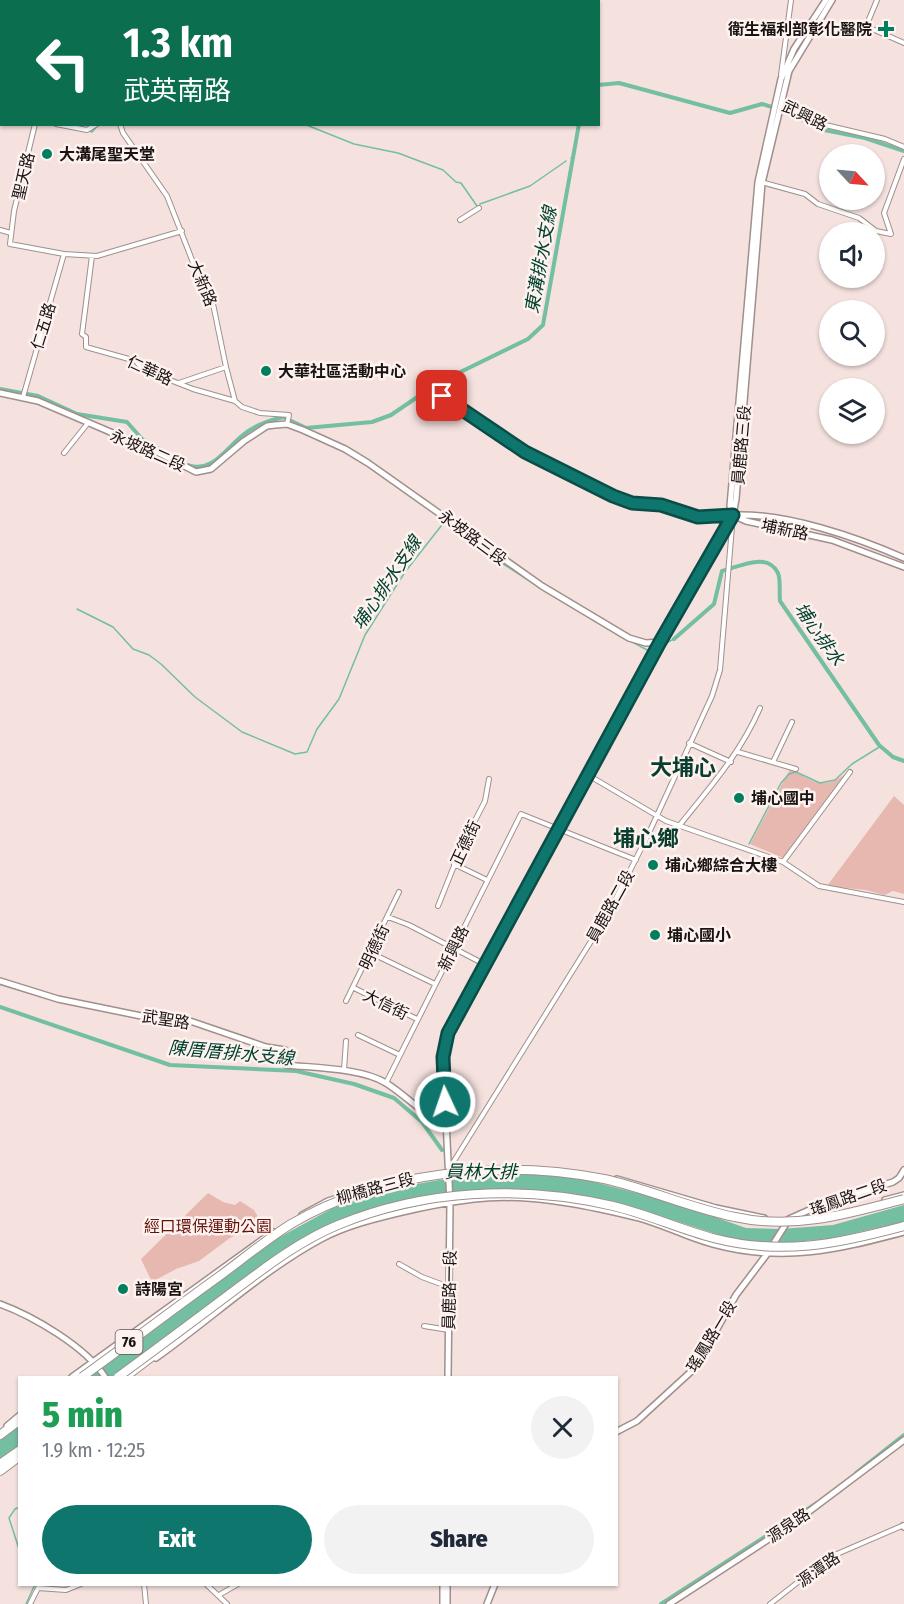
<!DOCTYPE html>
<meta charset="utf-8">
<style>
:root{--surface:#fff;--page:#f2f2f3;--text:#1f2937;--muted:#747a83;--accent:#0f766e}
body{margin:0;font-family:"Fira Sans Condensed","Noto Sans TC",sans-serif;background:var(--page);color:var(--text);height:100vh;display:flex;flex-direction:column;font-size:22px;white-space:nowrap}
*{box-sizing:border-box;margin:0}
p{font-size:20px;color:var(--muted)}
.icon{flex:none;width:33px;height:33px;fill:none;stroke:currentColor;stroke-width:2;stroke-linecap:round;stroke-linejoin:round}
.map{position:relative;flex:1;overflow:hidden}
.drawer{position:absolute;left:18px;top:1376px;width:600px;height:210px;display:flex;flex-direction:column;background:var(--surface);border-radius:0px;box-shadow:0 2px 4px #0004}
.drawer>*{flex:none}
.top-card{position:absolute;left:0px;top:0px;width:600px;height:126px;box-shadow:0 2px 4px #0004;background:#0b6e4f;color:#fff;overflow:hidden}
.needle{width:39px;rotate:116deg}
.tools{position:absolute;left:819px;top:144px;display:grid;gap:12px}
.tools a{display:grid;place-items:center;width:66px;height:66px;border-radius:50%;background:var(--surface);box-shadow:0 2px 4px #0004;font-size:30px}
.pin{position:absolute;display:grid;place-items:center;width:51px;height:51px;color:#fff;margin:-26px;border-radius:12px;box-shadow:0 3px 9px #0006}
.me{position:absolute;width:66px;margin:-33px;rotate:357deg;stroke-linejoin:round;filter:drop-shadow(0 0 4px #0008)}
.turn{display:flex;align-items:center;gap:21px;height:126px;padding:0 24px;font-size:27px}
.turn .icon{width:78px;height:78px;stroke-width:2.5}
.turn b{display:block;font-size:42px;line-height:51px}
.round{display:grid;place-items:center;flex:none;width:63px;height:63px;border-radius:32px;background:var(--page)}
.overview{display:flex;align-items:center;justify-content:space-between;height:102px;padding:0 24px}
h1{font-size:36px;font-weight:800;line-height:45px;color:#1e9e55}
.action{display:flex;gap:12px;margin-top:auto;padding:12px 24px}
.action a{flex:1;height:69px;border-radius:36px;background:var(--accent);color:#fff;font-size:24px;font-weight:800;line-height:69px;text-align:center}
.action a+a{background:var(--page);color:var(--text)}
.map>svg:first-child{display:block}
.green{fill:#e6b8b0}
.water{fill:#74bea1}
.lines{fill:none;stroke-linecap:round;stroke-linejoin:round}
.stream{stroke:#74bea1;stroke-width:1.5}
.canal{stroke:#74bea1;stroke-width:4}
.street-casing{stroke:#a08f8c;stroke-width:6}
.secondary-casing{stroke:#a08f8c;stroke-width:8}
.highway-casing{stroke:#a08f8c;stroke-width:10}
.street{stroke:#fff;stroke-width:4}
.secondary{stroke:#fff;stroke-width:5}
.highway{stroke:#fff;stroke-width:8}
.highway-bridge-casing{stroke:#a08f8c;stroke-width:10;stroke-linecap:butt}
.highway-bridge{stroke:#fff;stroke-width:8}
.route-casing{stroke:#0a4d48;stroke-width:15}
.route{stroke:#0f766e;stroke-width:10}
.poi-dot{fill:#007e5e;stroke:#fdf2ef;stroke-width:2}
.labels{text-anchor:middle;stroke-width:5;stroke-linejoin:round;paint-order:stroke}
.shield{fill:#fdf2ef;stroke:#5d5654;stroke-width:1.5}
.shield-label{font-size:15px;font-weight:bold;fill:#191312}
.poi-label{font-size:16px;font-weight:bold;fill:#191312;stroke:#fdf2ef;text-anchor:start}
.street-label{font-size:16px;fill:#191312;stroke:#fdf2ef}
.park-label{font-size:16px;fill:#64130a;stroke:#fdf2ef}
.water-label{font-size:18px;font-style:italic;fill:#00412f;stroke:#fdf2ef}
.district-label{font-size:22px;font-weight:bold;fill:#093d2d;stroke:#fdf2ef}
</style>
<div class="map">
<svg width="904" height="1604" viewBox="0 0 904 1604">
<rect width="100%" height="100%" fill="#f5e2df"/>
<!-- green -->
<path class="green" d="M790 769C813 781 822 791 845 774L783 858 750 844Z
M894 796 904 805V894L893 891 885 895 865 890 827 886Z
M208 1193 223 1202 235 1205 240 1201 254 1210 261 1222 230 1238 199 1261 176 1269 152 1282 141 1259Z"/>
<!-- water -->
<path class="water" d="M520 1173 583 1179 675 1203 746 1228 781 1229 833 1225 904 1205V1222L828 1239 772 1244 741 1242 638 1209 568 1194 468 1190 383 1206 337 1221 287 1250 115 1377H86L267 1244 333 1208 394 1188 451 1178Z
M19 1426V1447L0 1461V1440Z"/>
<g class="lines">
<!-- stream -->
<path class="stream" d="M49 124 57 126
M304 124 354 144 398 153 443 170 456 182 461 183 477 206
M89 131 92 132 99 124
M571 158 573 157
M480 204 530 186 566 161
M467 536 497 560 539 587
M554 596 619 635 651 652 653 650
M77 609 113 627 133 649 149 655 161 664 195 697 242 732 295 754 307 752 317 729 339 699 365 635 405 572 445 521
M660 646 674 639
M749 844 781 783 789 774 796 772 820 783 835 780 852 764 881 746
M20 1507 15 1509 9 1518 20 1552
M26 1604 35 1584"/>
<!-- canal -->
<path class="canal" d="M598 85 619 83 730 113 762 104 791 113 819 129 865 138 904 151
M0 389 38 396 77 414 127 422 142 439 181 462
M188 465C212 474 226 448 243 435 255 425 268 421 283 417L306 428 372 422 391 415 438 383 528 339 543 325 579 124
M674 639 714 604 722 571C739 567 767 551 778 573 781 580 779 593 780 601L879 745 893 757 904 761
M0 1007 170 1065 296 1071 354 1084 394 1098 422 1122 442 1150
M856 1473 904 1435
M661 1604 817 1503"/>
<!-- street casing -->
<g class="street-casing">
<path id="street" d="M102 0 103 2
M877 0 867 24 870 28 904 43
M0 37H2
M781 75 791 0
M781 103 817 123 885 139 904 147
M35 124 14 211 10 244 64 254 97 256 182 231
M56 124 87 130 97 124
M120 124 123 133 167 196 194 265 212 299 226 367 235 401 242 407 260 413 289 415 287 424
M761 182 805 194 818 204 859 218 876 231 891 234 884 213 904 159
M460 220 479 208
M0 230 11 233
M92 256 82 334 86 337V347L136 361 142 369 193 389 235 401
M179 383 226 367
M433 390 525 452 613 496 632 503 661 505 698 517 733 515 720 670 712 696 648 835 608 914 449 1169
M23 397 64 254
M64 453 88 423
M689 743 731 762
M738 752 796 769
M773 762 792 722
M588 775 666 821 783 862 819 886 904 902
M679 826C710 787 740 754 760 708
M783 862 850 772
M454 864 487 880
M438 906 462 846 485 801 489 779
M388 917 409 925 484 964
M371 953 435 984
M354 988 417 1019
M346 1001 399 892
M358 1035 400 1055
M344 1070 346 1041
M386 1083 521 814 636 860
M399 1264 422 1277 449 1287
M424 1326 449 1330
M144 1584 146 1604
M206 1584 227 1604
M219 1595 238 1584
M30 1604 38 1588 66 1590 81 1584
M770 1604 830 1557 904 1525"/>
</g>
<!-- secondary casing -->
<g class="secondary-casing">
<path id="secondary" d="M0 393 38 401 157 452 196 472 211 469 244 441 267 426 275 425 287 424 303 430 345 449 368 463 542 586 629 638 646 643 660 642
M732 513 730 506 758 182 781 79 794 49 826 0
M733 515 746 521 832 540 904 567
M734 515C787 513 856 537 904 558
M0 981 58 999 146 1017 190 1021 266 1047 285 1050 286 1065C315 1068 361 1068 386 1083 407 1096 423 1115 446 1126
M617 1179 716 1208 764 1218
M885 1200 904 1195
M302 1215 328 1201 388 1182
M0 1304C33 1316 86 1347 105 1377
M156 1358C211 1319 262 1271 321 1239 345 1226 373 1219 398 1213 423 1207 449 1202 474 1199 526 1193 581 1204 631 1216 660 1222 685 1237 713 1244 783 1263 836 1250 904 1232
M72 1377 273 1232
M448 1377 450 1203 443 1057 448 1033 460 1008 660 642 733 515 736 499 762 183 789 71 832 0
M7 1426 20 1415
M616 1432 637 1421 695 1368 736 1295 767 1254 789 1219 825 1203 893 1182 899 1178 904 1170
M903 1526 904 1527
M443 1604V1584
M447 1604V1584
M487 1604 495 1584
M669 1604 795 1522 904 1440"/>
</g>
<!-- highway casing -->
<g class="highway-casing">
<path id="highway" d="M125 1377 174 1340
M0 1435 20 1420
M0 1464 20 1450
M0 1471 20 1456"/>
</g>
<!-- street -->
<use href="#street" class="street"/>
<!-- secondary -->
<use href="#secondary" class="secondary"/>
<!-- highway -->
<use href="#highway" class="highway"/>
<!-- highway-bridge casing -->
<g class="highway-bridge-casing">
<path id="highway-bridge" d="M82 1377C129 1343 175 1308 221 1275 244 1258 267 1239 291 1224 381 1171 503 1159 604 1179 649 1189 690 1208 735 1217 793 1230 848 1214 904 1199
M118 1377C155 1350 191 1323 227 1296 262 1270 297 1242 338 1225 425 1189 523 1185 613 1206 647 1214 679 1229 713 1238 782 1256 837 1244 904 1226"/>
</g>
<!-- highway-bridge -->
<use href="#highway-bridge" class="highway-bridge"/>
</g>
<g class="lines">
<!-- route casing -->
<g class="route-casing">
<path id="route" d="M442 396 525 452 613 496 632 503 661 505 698 517 733 515 660 642 448 1033 443 1057 445 1102"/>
</g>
<!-- route -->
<use href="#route" class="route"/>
</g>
<!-- markers -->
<g class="poi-dot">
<path d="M883 20h6v6h6v6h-6v6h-6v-6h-6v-6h6z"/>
<circle cx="47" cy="154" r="6"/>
<circle cx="266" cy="371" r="6"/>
<circle cx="739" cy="798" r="6"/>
<circle cx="653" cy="865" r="6"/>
<circle cx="655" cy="935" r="6"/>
<circle cx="123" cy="1289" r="6"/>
</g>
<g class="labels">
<!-- shield labels -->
<rect class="shield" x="115.5" y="1330" width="27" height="24" rx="4.5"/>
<g class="shield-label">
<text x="129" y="1347">76</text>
</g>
<!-- poi labels -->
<g class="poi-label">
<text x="872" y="35" text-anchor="end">衛生福利部彰化醫院</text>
<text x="59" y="160">大溝尾聖天堂</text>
<text x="278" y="377">大華社區活動中心</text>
<text x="751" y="804">埔心國中</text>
<text x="665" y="871">埔心鄉綜合大樓</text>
<text x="667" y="941">埔心國小</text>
<text x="135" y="1295">詩陽宮</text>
</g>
<!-- street labels -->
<g class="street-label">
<text transform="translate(805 115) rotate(26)" y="6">武興路</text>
<text transform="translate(23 176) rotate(-77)" y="6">聖天路</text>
<text transform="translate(203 283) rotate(67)" y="6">大新路</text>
<text transform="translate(43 326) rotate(-73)" y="6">仁五路</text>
<text transform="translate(150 370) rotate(25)" y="6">仁華路</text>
<text transform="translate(741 445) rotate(-85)" y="6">員鹿路三段</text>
<text transform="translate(148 450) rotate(24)" y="6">永坡路二段</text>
<text transform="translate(785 529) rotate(12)" y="6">埔新路</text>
<text transform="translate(473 537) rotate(37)" y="6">永坡路三段</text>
<text transform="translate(465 843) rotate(-65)" y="6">正德街</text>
<text transform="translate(610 906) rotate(-61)" y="6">員鹿路二段</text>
<text transform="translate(374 947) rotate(-65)" y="6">明德街</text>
<text transform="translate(453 948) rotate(-64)" y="6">新興路</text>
<text transform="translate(386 1004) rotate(26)" y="6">大信街</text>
<text transform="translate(166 1019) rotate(9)" y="6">武聖路</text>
<text transform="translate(375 1188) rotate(-15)" y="6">柳橋路三段</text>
<text transform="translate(848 1197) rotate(-19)" y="6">瑤鳳路二段</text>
<text transform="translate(449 1290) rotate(-89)" y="6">員鹿路一段</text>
<text transform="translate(711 1336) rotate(-59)" y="6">瑤鳳路一段</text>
<text transform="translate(788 1525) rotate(-34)" y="6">源泉路</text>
<text transform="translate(818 1569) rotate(-35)" y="6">源潭路</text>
</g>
<!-- park labels -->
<g class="park-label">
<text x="208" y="1232">經口環保運動公園</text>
</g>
<!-- water labels -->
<g class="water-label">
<text transform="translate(541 260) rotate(-80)" y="6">東溝排水支線</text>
<text transform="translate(387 583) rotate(-56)" y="6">埔心排水支線</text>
<text transform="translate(819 634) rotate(55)" y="6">埔心排水</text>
<text transform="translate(231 1053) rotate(5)" y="6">陳厝厝排水支線</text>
<text x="481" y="1178">員林大排</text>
</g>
<!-- district labels -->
<g class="district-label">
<text x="683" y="775">大埔心</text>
<text x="646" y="846">埔心鄉</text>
</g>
</g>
</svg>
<div class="tools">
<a><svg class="needle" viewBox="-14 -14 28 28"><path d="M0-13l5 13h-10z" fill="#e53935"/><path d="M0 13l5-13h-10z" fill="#747a83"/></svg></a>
<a><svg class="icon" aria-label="sound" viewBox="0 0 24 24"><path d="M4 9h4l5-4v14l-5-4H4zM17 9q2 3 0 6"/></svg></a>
<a><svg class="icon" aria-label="search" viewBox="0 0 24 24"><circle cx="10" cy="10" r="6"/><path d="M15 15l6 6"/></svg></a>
<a><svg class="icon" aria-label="layers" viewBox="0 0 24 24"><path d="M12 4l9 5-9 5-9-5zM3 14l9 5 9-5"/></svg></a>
</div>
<div class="pin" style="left:442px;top:396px;background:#d93025"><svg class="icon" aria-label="arrive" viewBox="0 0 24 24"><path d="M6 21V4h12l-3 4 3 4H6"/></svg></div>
<svg class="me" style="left:445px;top:1102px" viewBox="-20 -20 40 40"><circle r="17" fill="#0f766e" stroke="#fff" stroke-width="3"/><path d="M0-11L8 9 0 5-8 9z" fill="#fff"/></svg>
<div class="top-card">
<div class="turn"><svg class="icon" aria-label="left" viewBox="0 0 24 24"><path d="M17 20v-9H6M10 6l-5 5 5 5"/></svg><div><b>1.3 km</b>武英南路</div></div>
</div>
<section class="drawer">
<div class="overview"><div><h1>5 min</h1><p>1.9 km · 12:25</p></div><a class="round"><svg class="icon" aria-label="close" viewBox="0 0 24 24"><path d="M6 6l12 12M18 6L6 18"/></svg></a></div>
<div class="action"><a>Exit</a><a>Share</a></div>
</section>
</div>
